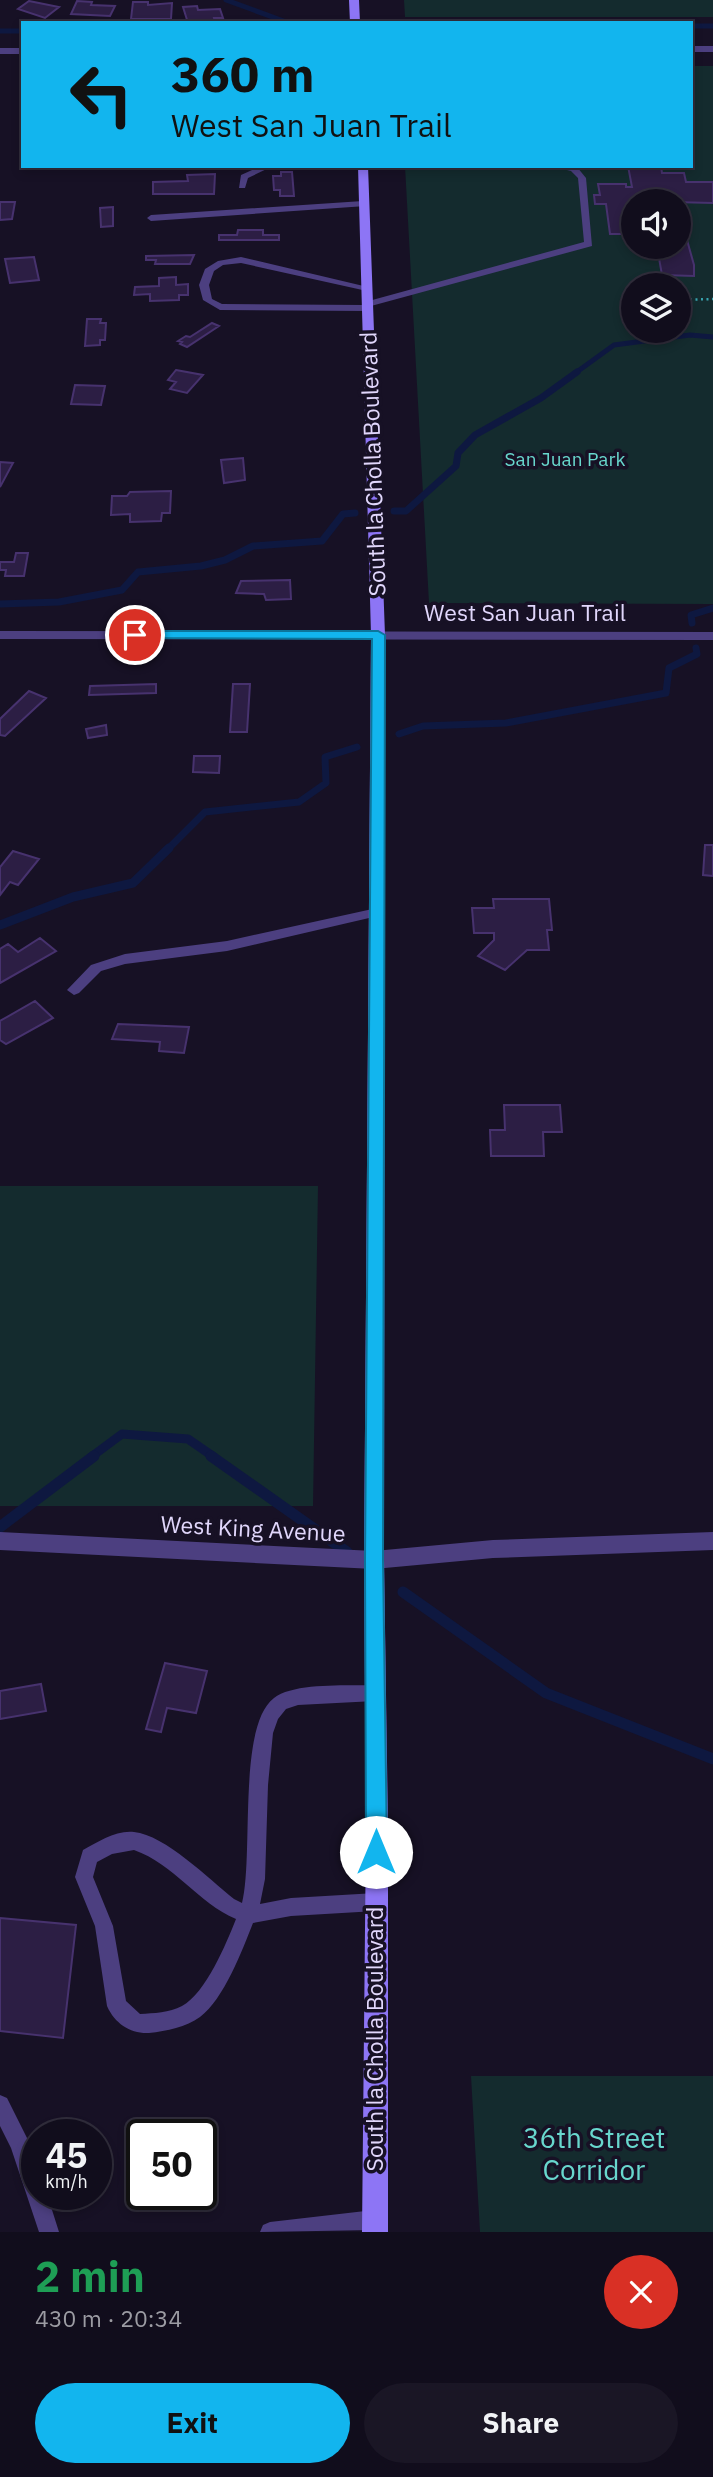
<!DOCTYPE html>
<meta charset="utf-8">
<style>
:root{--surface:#110d1c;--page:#1a1625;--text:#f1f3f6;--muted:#9c9ca3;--line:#302d3b;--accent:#12b5ee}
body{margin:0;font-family:"IBM Plex Sans",sans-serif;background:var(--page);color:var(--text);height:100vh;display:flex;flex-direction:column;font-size:26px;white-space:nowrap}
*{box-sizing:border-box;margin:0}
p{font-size:23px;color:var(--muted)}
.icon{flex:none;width:38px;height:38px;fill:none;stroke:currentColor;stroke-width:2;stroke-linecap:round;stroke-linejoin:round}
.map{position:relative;height:2232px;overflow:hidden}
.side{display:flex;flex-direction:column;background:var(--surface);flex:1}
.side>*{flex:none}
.top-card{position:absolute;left:21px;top:21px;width:672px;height:147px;border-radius:0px;box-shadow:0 4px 10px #0003,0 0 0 2px var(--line);background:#12b5ee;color:#111;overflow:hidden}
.buttons{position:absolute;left:621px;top:189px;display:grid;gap:14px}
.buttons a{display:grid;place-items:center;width:70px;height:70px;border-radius:50%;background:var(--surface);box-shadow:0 4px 10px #0003,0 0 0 2px var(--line);font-size:35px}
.speed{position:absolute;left:21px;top:2119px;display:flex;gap:14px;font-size:35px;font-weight:700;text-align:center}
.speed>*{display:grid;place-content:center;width:91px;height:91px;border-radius:50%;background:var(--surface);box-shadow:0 4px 10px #0003,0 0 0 2px var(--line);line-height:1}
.speed small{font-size:18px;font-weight:400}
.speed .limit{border:4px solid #111;border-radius:10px;background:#fff;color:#111}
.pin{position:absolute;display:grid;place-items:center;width:60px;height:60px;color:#fff;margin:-30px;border:4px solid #fff;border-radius:50%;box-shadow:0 2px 7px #0007}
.me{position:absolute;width:77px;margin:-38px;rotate:0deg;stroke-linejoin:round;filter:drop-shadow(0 0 5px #0008)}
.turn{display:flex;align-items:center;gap:24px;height:147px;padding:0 35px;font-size:32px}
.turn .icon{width:91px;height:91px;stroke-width:2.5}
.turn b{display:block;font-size:49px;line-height:60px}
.round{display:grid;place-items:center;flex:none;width:74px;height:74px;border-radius:37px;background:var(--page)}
.headline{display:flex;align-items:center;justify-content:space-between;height:119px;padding:0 35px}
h1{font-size:42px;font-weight:700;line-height:52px;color:#1e9e55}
.primary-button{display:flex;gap:14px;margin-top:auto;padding:14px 35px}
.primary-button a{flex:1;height:80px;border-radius:42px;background:var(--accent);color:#111;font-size:28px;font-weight:700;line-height:80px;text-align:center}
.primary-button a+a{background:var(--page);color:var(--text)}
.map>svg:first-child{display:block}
.green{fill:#142b2e;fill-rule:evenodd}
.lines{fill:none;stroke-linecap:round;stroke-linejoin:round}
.stream-far3{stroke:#0e1840;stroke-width:5}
.stream-far2{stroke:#0e1840;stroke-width:7}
.stream-far1{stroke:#0e1840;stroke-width:9}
.stream{stroke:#0e1840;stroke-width:11}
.building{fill:#2c1e44;stroke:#47326e;stroke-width:2}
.path{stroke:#38a3af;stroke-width:2.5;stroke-dasharray:2 3.5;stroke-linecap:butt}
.service{fill:#4c3f80;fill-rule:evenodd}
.minor{fill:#4c3f80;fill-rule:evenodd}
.tertiary{fill:#4c3f80;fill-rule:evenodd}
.secondary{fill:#8d75f5;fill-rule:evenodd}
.route{fill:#12b5ee;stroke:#0c769b;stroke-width:2}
.labels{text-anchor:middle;stroke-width:7;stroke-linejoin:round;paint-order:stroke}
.far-park-label{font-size:19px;fill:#68d7cd;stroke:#171125}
.street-label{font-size:23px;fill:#e1d7fc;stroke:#171125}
.near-park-label{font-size:28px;fill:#68d7cd;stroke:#171125}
</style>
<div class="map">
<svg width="713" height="2232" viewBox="0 0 713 2232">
<rect width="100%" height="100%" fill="#171125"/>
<!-- green -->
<path class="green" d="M404 0H713V17H405Z
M691 66H713V604L429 603 405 166H691ZM634 201H679V247H634ZM634 285H679V331H634Z
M0 1186H318L313 1506H0Z
M471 2076H713V2232H480Z"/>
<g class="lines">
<!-- stream-far3 -->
<path class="stream-far3" d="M226 0 289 23
M691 26H713
M0 31H23
M574 374 614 345 690 335 713 337"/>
<!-- stream-far2 -->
<path class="stream-far2" d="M394 511H406L456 466 458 453 475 435 541 398 577 372
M0 604 59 602 122 590 138 572 201 566 225 560 253 546 322 541 343 514 355 513
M692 623 691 615 713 608
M399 734 423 726 506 723 666 693 669 668 697 654 696 648
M167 850 205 812 299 802 326 783 325 757 357 747"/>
<!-- stream-far1 -->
<path class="stream-far1" d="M0 925 73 897 133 883 169 848
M91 1457 122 1434 188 1439 214 1457"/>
<!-- stream -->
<path class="stream" d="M211 1456 347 1552
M0 1527 94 1456
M403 1592 546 1693 713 1759"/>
</g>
<!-- building -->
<path class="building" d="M29 1 59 7 45 18 18 9Z
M77 1 92 2 91 5 115 6 110 16 71 14Z
M133 2H148V5L172 3 171 19H131Z
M197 6 198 10 220 9 223 18H214L215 22 188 23 183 7Z
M628 166H661L662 173H684L686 182H713V203L634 201V234H610L606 204H595L594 195H600L598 184H626V187H632Z
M281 172H292L294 196H280V190H274L273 176H281Z
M215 174 214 194H153V182L188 181 187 175Z
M0 202H15L12 219 0 220Z
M113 207V226L101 227 100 208Z
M238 230H263V235H279V240H219V235H237Z
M679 240H687L694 265V276L662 275 657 247H679Z
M194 255 190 264H155L156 260H146V256Z
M34 257 39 280 10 283 5 259Z
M176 277V285L188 284V295H179V300L150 301V294L134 295 135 287 159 286V278Z
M87 319H101L100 323H106L105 340H100V345L85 346Z
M212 323 219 326 187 347 180 344 182 342 178 341 186 336 190 337Z
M176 370 203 375 187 393 170 389 176 382 168 380Z
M75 385 105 386 101 405 71 404Z
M243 458 245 480 224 483 221 460Z
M0 462 13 463 0 487Z
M171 491 170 513H162L161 521 130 522V514L111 515 112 496H127L130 492Z
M16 553H28L24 576H5L6 570H0V562H14Z
M290 580 291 599 266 600 264 594 236 593 241 581Z
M156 684V693L89 695 90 686Z
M233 684H250L247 732H230Z
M29 691 46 698 5 736 0 735V719Z
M106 725 107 735 88 738 86 729Z
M194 756H220L219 773 193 772Z
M705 845H713V876L703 875Z
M13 851 39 859 18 885 10 882 0 895V867Z
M493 899H549L552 930H547L549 950H527L505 970 478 956 494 940V933H474L472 908H494Z
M40 938 56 951 0 983V949L8 944 18 952Z
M35 1001 53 1018 6 1044 0 1040V1021Z
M118 1024 189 1027 184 1053 159 1051 160 1042 112 1039Z
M504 1105H560L562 1132H543L544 1156H491L490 1130H505Z
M165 1663 207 1671 196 1713 167 1708 161 1732 146 1729Z
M41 1684 46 1711 0 1719V1691Z
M0 1918 76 1925 63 2038 0 2031Z"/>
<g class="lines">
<!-- path -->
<path class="path" d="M679 300 713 299"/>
<!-- service -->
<path class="service" d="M261 166H273L248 178 245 188H239L241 175Z
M551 166 577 167 586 178 592 246 371 306 373 308 368 311 220 310 203 300 199 285 205 269 218 261 241 257 372 288 367 291 241 263 223 265 214 271 209 285 212 299 222 304 364 305 365 302 584 242 578 178 571 171Z
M363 201 367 204 366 206 151 221 147 218 151 215Z
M377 908 383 912 382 915 227 951 125 964 101 971 79 993 74 995 67 990 91 965 125 954 227 941Z
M375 1685 381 1687 384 1693 381 1699 375 1701 298 1705 286 1709 278 1719 273 1733 268 1785 265 1879 260 1904 291 1898 376 1893 383 1896 385 1902 383 1908 376 1911 291 1916 253 1923C242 1951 224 1999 200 2017 186 2027 167 2031 149 2033 131 2034 115 2024 107 2006L95 1926 75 1877 83 1850C98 1842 116 1830 134 1832 165 1835 209 1879 234 1899L242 1903C254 1856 237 1726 274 1698 294 1682 350 1686 375 1685ZM134 1850C174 1864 198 1903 236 1919 226 1944 206 1993 182 2006 169 2013 154 2013 140 2014L126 2001 113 1926 93 1877 97 1862 112 1854Z
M0 2095 7 2098 27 2138 37 2165V2194H47L59 2232H39L11 2148 0 2126Z
M374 2210 381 2213 384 2220 381 2227 374 2230 260 2232 263 2225 270 2222Z"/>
<!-- minor -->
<path class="minor" d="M0 48H23V54H0Z
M0 1532 374 1551 493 1540 713 1532V1550L493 1558 374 1569 0 1550Z"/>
<!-- tertiary -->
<path class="tertiary" d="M691 46H713V52H691Z
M0 631 713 632V640L0 639Z"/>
<!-- secondary -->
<path class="secondary" d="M349 0H359L360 23H350Z
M358 166H368L385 635 384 1560 388 1828V2232H362L366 1828 364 1560 371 635Z"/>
</g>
<!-- route -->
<path class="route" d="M135 631H378L385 635 383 1560 387 1852 384 1860 376 1863 369 1860 366 1852 365 1560 372 639 131 638 129 635Z"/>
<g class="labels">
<!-- far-park labels -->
<g class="far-park-label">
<text x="565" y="466">San Juan Park</text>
</g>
<!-- street labels -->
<g class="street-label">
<text transform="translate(373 464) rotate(-92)" y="8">South la Cholla Boulevard</text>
<text x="525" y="621">West San Juan Trail</text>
<text transform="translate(253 1529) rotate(3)" y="8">West King Avenue</text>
<text transform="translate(375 2039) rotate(-90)" y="8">South la Cholla Boulevard</text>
</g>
<!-- near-park labels -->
<g class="near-park-label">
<text x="594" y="2148">36th Street<tspan x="594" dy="32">Corridor</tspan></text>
</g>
</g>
</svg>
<div class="buttons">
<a><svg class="icon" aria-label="sound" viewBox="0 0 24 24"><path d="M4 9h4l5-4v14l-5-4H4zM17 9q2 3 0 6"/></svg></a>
<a><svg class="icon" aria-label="layers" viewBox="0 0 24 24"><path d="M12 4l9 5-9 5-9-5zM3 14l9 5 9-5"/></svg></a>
</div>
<div class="speed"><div>45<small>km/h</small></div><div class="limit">50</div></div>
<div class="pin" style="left:135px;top:635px;background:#d93025"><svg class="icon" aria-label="arrive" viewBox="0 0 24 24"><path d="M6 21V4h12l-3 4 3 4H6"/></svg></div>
<svg class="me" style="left:376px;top:1852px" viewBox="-20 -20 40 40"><circle r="19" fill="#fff"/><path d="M0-13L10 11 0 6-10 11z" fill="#12b5ee"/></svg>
<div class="top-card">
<div class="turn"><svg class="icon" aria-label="left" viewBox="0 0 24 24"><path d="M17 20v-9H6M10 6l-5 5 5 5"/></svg><div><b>360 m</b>West San Juan Trail</div></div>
</div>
</div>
<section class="side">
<div class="headline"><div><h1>2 min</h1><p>430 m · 20:34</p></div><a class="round" style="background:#d93025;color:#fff"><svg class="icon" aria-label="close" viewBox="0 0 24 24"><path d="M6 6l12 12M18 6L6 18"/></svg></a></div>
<div class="primary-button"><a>Exit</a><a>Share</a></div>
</section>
